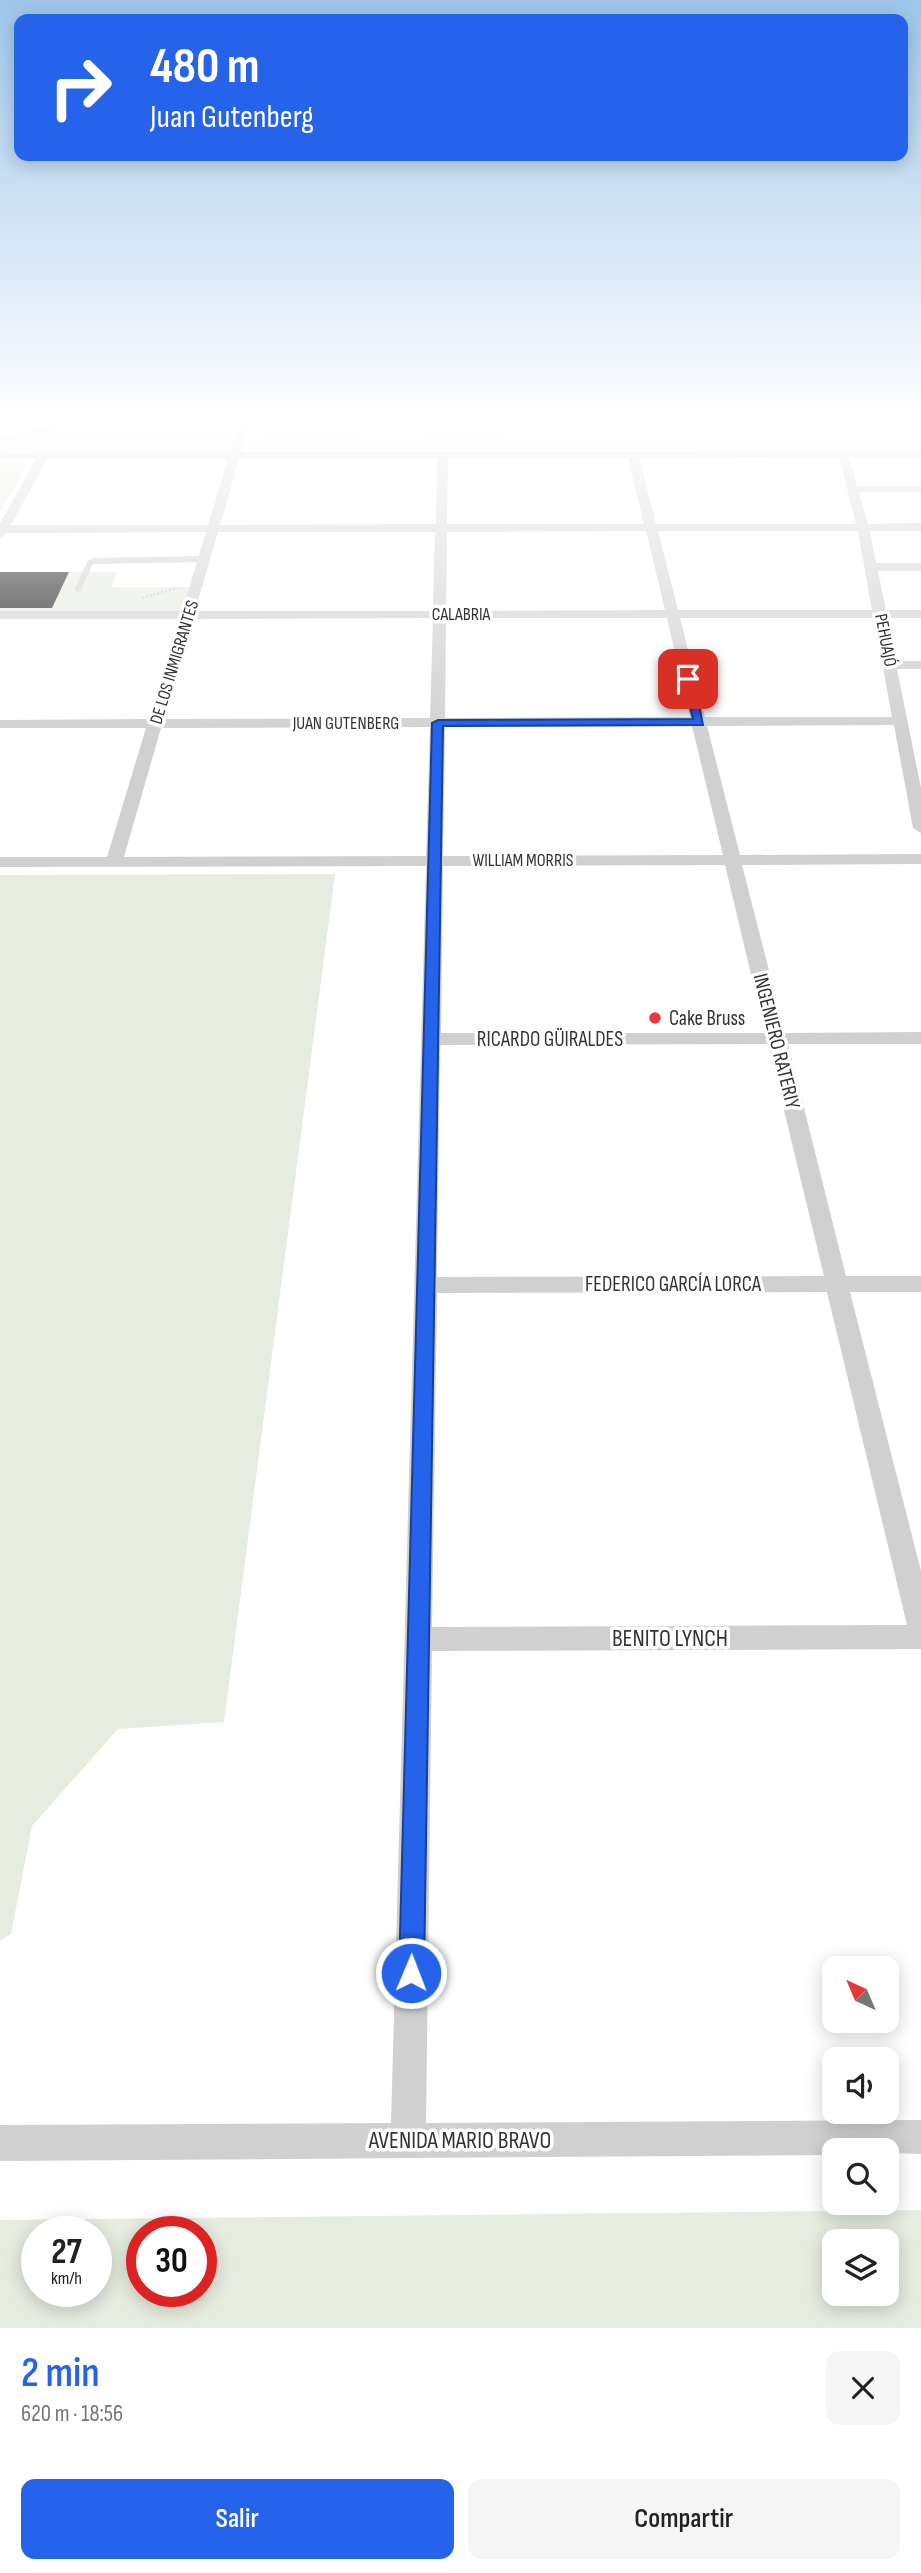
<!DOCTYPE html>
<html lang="es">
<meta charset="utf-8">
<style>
:root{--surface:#fff;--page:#f6f6f6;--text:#222;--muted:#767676;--accent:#2563eb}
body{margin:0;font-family:"Sofia Sans Condensed",sans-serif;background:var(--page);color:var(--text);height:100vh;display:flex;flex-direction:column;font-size:26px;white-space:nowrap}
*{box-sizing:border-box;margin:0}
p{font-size:23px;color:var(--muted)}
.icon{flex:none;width:38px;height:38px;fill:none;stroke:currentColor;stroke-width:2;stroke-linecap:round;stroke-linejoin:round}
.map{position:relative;height:2328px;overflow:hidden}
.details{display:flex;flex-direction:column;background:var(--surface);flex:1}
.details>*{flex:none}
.guide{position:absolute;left:14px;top:14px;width:894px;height:147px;border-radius:14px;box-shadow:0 4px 18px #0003;background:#2563eb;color:#fff;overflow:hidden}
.needle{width:46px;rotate:316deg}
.buttons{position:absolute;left:822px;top:1956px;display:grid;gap:14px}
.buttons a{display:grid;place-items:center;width:77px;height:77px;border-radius:14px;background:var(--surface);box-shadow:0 4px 18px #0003;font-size:35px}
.speed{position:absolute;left:21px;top:2216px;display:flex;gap:14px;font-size:35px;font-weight:700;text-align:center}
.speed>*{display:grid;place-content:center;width:91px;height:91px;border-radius:50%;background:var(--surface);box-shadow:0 4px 18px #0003;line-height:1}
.speed small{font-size:18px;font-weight:400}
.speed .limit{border:10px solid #d22;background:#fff;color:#111}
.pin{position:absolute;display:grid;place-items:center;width:60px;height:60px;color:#fff;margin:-30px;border-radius:14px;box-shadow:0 4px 10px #0006}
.me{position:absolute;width:77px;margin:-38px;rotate:1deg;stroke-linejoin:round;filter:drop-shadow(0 0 5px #0008)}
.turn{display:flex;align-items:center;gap:24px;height:147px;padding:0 21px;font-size:32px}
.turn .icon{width:91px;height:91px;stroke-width:2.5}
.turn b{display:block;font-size:49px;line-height:60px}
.round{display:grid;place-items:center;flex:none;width:74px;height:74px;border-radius:14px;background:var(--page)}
.overview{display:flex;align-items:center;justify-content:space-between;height:119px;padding:0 21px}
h1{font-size:42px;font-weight:600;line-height:52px;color:var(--accent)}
.button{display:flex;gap:14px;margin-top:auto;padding:14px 21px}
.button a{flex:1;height:80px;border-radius:14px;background:var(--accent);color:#fff;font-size:28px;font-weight:600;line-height:80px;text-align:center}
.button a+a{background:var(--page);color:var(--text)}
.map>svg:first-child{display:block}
.green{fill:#e6ecdf;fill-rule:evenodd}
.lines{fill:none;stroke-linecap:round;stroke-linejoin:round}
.stream{stroke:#cfe2ee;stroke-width:3.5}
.building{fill:#1a1a1a}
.path{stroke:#cdcdcd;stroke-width:2.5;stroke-dasharray:2 2;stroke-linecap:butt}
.service{stroke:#d0d0d0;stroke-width:6}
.minor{fill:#d0d0d0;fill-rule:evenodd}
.route{fill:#2563eb;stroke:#184099;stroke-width:2}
.poi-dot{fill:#e63946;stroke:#fff;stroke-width:2.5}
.labels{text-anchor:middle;stroke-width:7;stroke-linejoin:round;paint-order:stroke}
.far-street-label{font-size:18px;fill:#333;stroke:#fff}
.poi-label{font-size:21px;fill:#333;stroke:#fff;text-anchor:start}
.street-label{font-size:21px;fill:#333;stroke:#fff}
.near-street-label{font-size:24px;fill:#333;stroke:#fff}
</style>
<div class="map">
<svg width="921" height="2328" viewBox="0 0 921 2328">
<rect width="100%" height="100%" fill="#fff"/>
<!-- green -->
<path class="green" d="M394 421H921V450H256L263 430 392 432Z
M70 423 74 425H237L230 450 223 453 0 452V425H47L46 430H58L61 424Z
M0 460H23L28 463 0 512Z
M69 572H117L112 587H192L184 610 179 612H0V608H52Z
M335 874 224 1722 118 1729 32 1826 11 1934 0 1941V875Z
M921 2210V2328H0V2220ZM37 2231H96V2291H37ZM142 2231H201V2291H142ZM835 2242H887V2294H835Z"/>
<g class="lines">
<!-- stream -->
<path class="stream" d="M249 441 418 442 496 433 553 421
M0 452 52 441H230"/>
</g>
<!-- building -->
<path class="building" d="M0 572H69L52 608H0Z"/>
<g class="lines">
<!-- path -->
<path class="path" d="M142 598 177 588"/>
<!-- service -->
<path class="service" d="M0 440 53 428
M78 589 90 563 95 561 205 559"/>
<!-- minor -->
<path class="minor" d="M52 421H62L53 431 48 428Z
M240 421H250L241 452 921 451V457H849L857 486H921V492H859L868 524 921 523V531H870L876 563H921V571H878L886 610H921V618H887L896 661H921V669H897L921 788V833L913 828 894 725 707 726 740 855 921 854V864L742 865 785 1033 921 1032V1044H788L846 1276H921V1292H850L921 1571V1649L432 1651 426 2123 921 2120V2154L835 2151V2155L0 2161V2125L391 2123 426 866 0 867V857H107L146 728H0V720L149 719 180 619H0V611H182L206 532 7 533 0 538V523L36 459H0V453L230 452ZM839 457 856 524H656L639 458ZM437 458 436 524 220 525 239 459ZM448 458H628L644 524H447ZM47 459H228L208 525H11ZM646 531 665 610 446 611 447 532ZM658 531H858L872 610H678ZM218 532H435L433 611H195ZM433 618 430 718 164 719 193 619ZM446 618H667L690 717 445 718ZM680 618H874L892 717H705ZM692 726 723 855 443 856 445 727ZM430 727 426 856 124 857 161 728ZM725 865 765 1033H441L443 866ZM768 1044 824 1276 437 1277 440 1045ZM827 1292 907 1625 432 1627 437 1293Z"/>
</g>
<!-- sky -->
<linearGradient id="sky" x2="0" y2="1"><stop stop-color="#9ec6ea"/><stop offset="0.56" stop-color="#fff"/><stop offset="1" stop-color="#fff" stop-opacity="0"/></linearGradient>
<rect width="921" height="747" fill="url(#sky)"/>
<!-- route -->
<path class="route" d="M688 676 694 679 703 725 443 726 424 1973 420 1982 411 1985 403 1982 399 1973 432 723 438 720 693 719 683 679Z"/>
<!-- markers -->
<circle class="poi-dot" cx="655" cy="1018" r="7"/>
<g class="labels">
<!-- far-street labels -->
<g class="far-street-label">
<text x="461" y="620">CALABRIA</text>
<text transform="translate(886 640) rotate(79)" y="6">PEHUAJÓ</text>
<text transform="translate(174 662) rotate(-73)" y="6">DE LOS INMIGRANTES</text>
<text x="346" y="729">JUAN GUTENBERG</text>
<text x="523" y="866">WILLIAM MORRIS</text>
</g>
<!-- poi labels -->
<g class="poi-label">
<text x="669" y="1025">Cake Bruss</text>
</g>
<!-- street labels -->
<g class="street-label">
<text x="550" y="1046">RICARDO GÜIRALDES</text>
<text transform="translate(777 1041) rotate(76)" y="7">INGENIERO RATERIY</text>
<text x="673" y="1291">FEDERICO GARCÍA LORCA</text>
</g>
<!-- near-street labels -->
<g class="near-street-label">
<text x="670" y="1646">BENITO LYNCH</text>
<text x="460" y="2148">AVENIDA MARIO BRAVO</text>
</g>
</g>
</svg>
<div class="buttons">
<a><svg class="needle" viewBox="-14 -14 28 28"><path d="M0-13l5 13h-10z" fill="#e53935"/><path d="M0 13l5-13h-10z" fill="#767676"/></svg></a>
<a><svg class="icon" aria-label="sound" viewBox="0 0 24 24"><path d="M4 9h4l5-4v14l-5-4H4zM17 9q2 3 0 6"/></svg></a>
<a><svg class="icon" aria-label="search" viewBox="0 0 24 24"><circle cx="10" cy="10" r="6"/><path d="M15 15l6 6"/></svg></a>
<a><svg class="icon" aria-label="layers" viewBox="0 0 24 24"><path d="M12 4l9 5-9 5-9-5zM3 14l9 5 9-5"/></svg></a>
</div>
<div class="speed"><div>27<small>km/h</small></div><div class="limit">30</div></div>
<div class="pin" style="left:688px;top:679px;background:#d93025"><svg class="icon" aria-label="arrive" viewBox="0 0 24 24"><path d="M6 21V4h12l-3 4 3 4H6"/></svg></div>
<svg class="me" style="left:411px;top:1973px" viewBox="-20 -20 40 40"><circle r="17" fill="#2563eb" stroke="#fff" stroke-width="3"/><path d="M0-11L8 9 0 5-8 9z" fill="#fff"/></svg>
<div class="guide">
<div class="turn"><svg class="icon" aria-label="right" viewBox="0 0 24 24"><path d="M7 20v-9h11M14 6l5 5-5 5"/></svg><div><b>480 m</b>Juan Gutenberg</div></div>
</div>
</div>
<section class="details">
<div class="overview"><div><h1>2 min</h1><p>620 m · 18:56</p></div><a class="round"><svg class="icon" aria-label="close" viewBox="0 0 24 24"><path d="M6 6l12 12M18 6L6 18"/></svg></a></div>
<div class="button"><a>Salir</a><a>Compartir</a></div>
</section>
